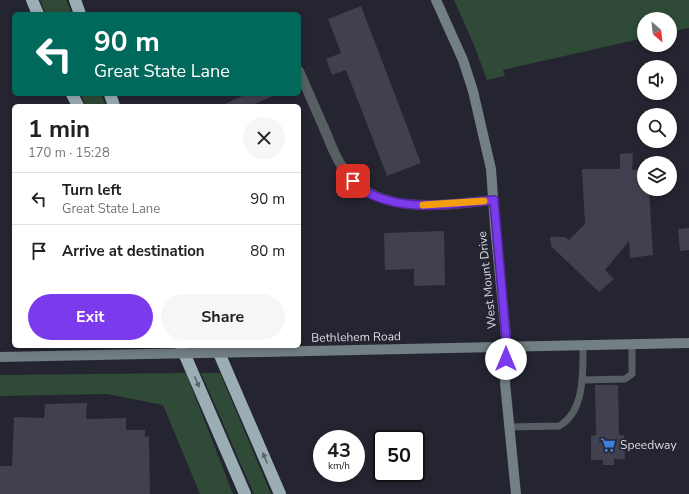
<!DOCTYPE html>
<meta charset="utf-8">
<style>
:root{--surface:#fff;--page:#f6f6f6;--text:#202124;--muted:#757577;--line:#e0e0e0;--accent:#7c3aed}
body{margin:0;font-family:"Nunito Sans",sans-serif;background:var(--page);color:var(--text);height:100vh;display:flex;flex-direction:column;font-size:15px;white-space:nowrap}
*{box-sizing:border-box;margin:0}
p{font-size:13px;color:var(--muted)}
.icon{flex:none;width:22px;height:22px;fill:none;stroke:currentColor;stroke-width:2;stroke-linecap:round;stroke-linejoin:round}
.map{position:relative;flex:1;overflow:hidden}
.side{position:absolute;left:12px;top:104px;width:289px;height:244px;display:flex;flex-direction:column;background:var(--surface);border-radius:6px;box-shadow:0 2px 6px #0003}
.side>*{flex:none}
.hud{position:absolute;left:12px;top:12px;width:289px;height:84px;border-radius:6px;box-shadow:0 2px 6px #0003;background:#00695c;color:#fff;overflow:hidden}
.needle{width:26px;rotate:152deg}
.tools{position:absolute;left:637px;top:12px;display:grid;gap:8px}
.tools a{display:grid;place-items:center;width:40px;height:40px;border-radius:50%;background:var(--surface);box-shadow:0 2px 6px #0003;font-size:20px}
.speed{position:absolute;left:313px;top:430px;display:flex;gap:8px;font-size:20px;font-weight:700;text-align:center}
.speed>*{display:grid;place-content:center;width:52px;height:52px;border-radius:50%;background:var(--surface);box-shadow:0 2px 6px #0003;line-height:1}
.speed small{font-size:10px;font-weight:400}
.speed .limit{border:2px solid #111;border-radius:6px;background:#fff;color:#111}
.pin{position:absolute;display:grid;place-items:center;width:34px;height:34px;color:#fff;margin:-17px;border-radius:8px;box-shadow:0 2px 6px #0006}
.me{position:absolute;width:44px;margin:-22px;rotate:0deg;stroke-linejoin:round;filter:drop-shadow(0 0 3px #0008)}
.turn{display:flex;align-items:center;gap:14px;height:84px;padding:0 16px;font-size:18px}
.turn .icon{width:52px;height:52px;stroke-width:2.5}
.turn b{display:block;font-size:28px;line-height:34px}
.round{display:grid;place-items:center;flex:none;width:42px;height:42px;border-radius:21px;background:var(--page)}
.headline{display:flex;align-items:center;justify-content:space-between;height:68px;padding:0 16px}
h1{font-size:24px;font-weight:700;line-height:30px}
.button{display:flex;gap:8px;margin-top:auto;padding:8px 16px}
.button a{flex:1;height:46px;border-radius:24px;background:var(--accent);color:#fff;font-size:16px;font-weight:700;line-height:46px;text-align:center}
.button a+a{background:var(--page);color:var(--text)}
ul{padding:0;list-style:none}
li{display:flex;align-items:center;gap:12px;height:52px;padding:0 16px;border-top:1px solid var(--line)}
li div{flex:1}
li b{display:block;font-size:15px}
li em{font-style:normal}
.map>svg:first-child{display:block}
.green{fill:#2f4a36}
.building{fill:#41404e}
.lines{fill:none;stroke-linecap:round;stroke-linejoin:round}
.lane{stroke:#575f62;stroke-width:7}
.street{stroke:#575f62;stroke-width:10}
.secondary{stroke:#727f83;stroke-width:10}
.highway{stroke:#9aaeb4;stroke-width:12}
.secondary-bridge{stroke:#727f83;stroke-width:10}
.oneway{fill:#5a636c}
.route-casing{stroke:#51269a;stroke-width:10}
.route{stroke:#7c3aed;stroke-width:7}
.slow{stroke:#f59e0b;stroke-width:7}
.labels{text-anchor:middle;stroke-width:3.5;stroke-linejoin:round;paint-order:stroke}
.street-label{font-size:12px;fill:#dcdce4;stroke:#252532}
.poi-label{font-size:12px;fill:#dcdce4;stroke:#252532;text-anchor:start}
</style>
<div class="map">
<svg width="689" height="494" viewBox="0 0 689 494">
<rect width="100%" height="100%" fill="#252532"/>
<!-- green -->
<path class="green" d="M40 0H66L72 14H46Z
M454 0H689V28L670 32V19H644V38L503 70 505 76 487 80 474 45Z
M81 94H101L106 106H86Z
M186 373 233 494H200L163 405 107 394 0 396V375Z
M201 373H220L271 494H254Z"/>
<!-- building -->
<path class="building" d="M361 6 421 163 387 176 346 70 332 75 326 59 341 53 328 19Z
M247 94H277L250 106H220Z
M633 153 632 170 644 169V189H649L653 255 630 258 629 241 605 270 614 279 599 292 551 246 550 237H565L569 240 585 224 582 169H620V154Z
M689 228V250L680 251 678 229Z
M444 231 445 285 414 286V269L385 270 384 233Z
M595 385H618L619 435H624L625 459H614V465H603V460H591V436L596 435Z
M87 403 86 419 126 418V430H145V437L149 436 150 494H0V466H12L14 417 44 418 45 404Z"/>
<g class="lines">
<!-- lane -->
<path class="lane" d="M583 380 625 379 632 374V344
M508 427 559 426C585 412 583 371 583 346"/>
<!-- street -->
<path class="street" d="M299 71C308 92 318 114 327 135 331 145 335 156 341 165 372 218 442 205 494 200"/>
<!-- secondary -->
<path class="secondary" d="M436 0 463 60 473 91 491 169 495 226 507 347 505 383 516 494
M262 352 689 343
M0 357 146 354"/>
<!-- highway -->
<path class="highway" d="M32 0 38 14
M75 0 80 14
M72 94 78 106
M110 94 114 106
M181 346 245 494
M216 346 280 494"/>
<!-- secondary-bridge -->
<path class="secondary-bridge" d="M146 354 262 352"/>
</g>
<!-- one-way arrows -->
<defs><path id="oneway-solid" d="M-6-.8H1V-3.2L6.5 0L1 3.2V.8H-6Z"/></defs>
<g class="oneway">
<use href="#oneway-solid" transform="translate(197 382) rotate(67)"/>
<use href="#oneway-solid" transform="translate(265 458) rotate(-113)"/>
</g>
<g class="lines">
<!-- route casing -->
<g class="route-casing">
<path id="route" d="M353 181C358 186 364 191 370 194 408 212 453 204 494 200L507 348 506 359"/>
</g>
<!-- route -->
<use href="#route" class="route"/>
<!-- slow -->
<path class="slow" d="M423 205 484 201"/>
</g>
<!-- icons -->
<defs>
<g id="supermarket-bare" transform="scale(1.2)"><path d="M-6-5.5h2.5l.6 2H6L4.5 2H-2.5L-4.4-4H-6ZM-1.5 3.2a1.3 1.3 0 1 0 .1 0ZM3 3.2a1.3 1.3 0 1 0 .1 0Z" fill="#3f7fe0" stroke="#252532" stroke-width="2.5" paint-order="stroke"/></g>
</defs>
<g fill-rule="evenodd">
<use href="#supermarket-bare" x="608" y="445"/>
</g>
<g class="labels">
<!-- street labels -->
<g class="street-label">
<text transform="translate(487 280) rotate(-96)" y="4">West Mount Drive</text>
<text transform="translate(356 337) rotate(-1)" y="4">Bethlehem Road</text>
</g>
<!-- poi labels -->
<g class="poi-label">
<text x="620" y="449">Speedway</text>
</g>
</g>
</svg>
<div class="tools">
<a><svg class="needle" viewBox="-14 -14 28 28"><path d="M0-13l5 13h-10z" fill="#e53935"/><path d="M0 13l5-13h-10z" fill="#757577"/></svg></a>
<a><svg class="icon" aria-label="sound" viewBox="0 0 24 24"><path d="M4 9h4l5-4v14l-5-4H4zM17 9q2 3 0 6"/></svg></a>
<a><svg class="icon" aria-label="search" viewBox="0 0 24 24"><circle cx="10" cy="10" r="6"/><path d="M15 15l6 6"/></svg></a>
<a><svg class="icon" aria-label="layers" viewBox="0 0 24 24"><path d="M12 4l9 5-9 5-9-5zM3 14l9 5 9-5"/></svg></a>
</div>
<div class="speed"><div>43<small>km/h</small></div><div class="limit">50</div></div>
<div class="pin" style="left:353px;top:181px;background:#d93025"><svg class="icon" aria-label="arrive" viewBox="0 0 24 24"><path d="M6 21V4h12l-3 4 3 4H6"/></svg></div>
<svg class="me" style="left:506px;top:359px" viewBox="-20 -20 40 40"><circle r="19" fill="#fff"/><path d="M0-13L10 11 0 6-10 11z" fill="#7c3aed"/></svg>
<div class="hud">
<div class="turn"><svg class="icon" aria-label="left" viewBox="0 0 24 24"><path d="M17 20v-9H6M10 6l-5 5 5 5"/></svg><div><b>90 m</b>Great State Lane</div></div>
</div>
<section class="side">
<div class="headline"><div><h1>1 min</h1><p>170 m · 15:28</p></div><a class="round"><svg class="icon" aria-label="close" viewBox="0 0 24 24"><path d="M6 6l12 12M18 6L6 18"/></svg></a></div>
<ul>
<li><svg class="icon" aria-label="left" viewBox="0 0 24 24"><path d="M17 20v-9H6M10 6l-5 5 5 5"/></svg><div><b>Turn left</b><p>Great State Lane</p></div><em>90 m</em></li>
<li><svg class="icon" aria-label="arrive" viewBox="0 0 24 24"><path d="M6 21V4h12l-3 4 3 4H6"/></svg><div><b>Arrive at destination</b></div><em>80 m</em></li>
</ul>
<div class="button"><a>Exit</a><a>Share</a></div>
</section>
</div>
